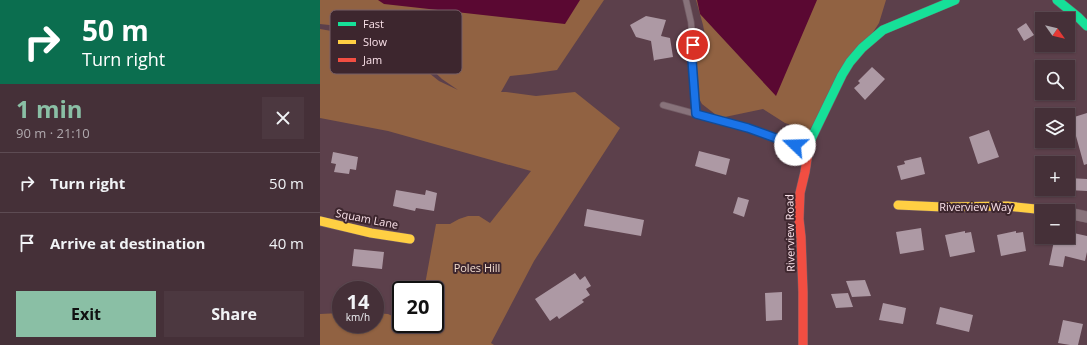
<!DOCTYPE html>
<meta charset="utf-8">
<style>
:root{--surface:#453038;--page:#4c3840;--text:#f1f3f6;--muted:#b0a9ae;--line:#5d4b53;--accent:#8abfa5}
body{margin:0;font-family:"Open Sans",sans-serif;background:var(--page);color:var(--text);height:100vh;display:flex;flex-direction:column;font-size:15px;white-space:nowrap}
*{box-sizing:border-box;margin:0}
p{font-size:13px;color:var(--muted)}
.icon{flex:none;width:22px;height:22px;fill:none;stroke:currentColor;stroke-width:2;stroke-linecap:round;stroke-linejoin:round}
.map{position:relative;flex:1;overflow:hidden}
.details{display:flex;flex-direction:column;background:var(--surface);width:320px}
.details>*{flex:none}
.guide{background:#0b6e4f;color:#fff;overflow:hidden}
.needle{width:26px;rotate:124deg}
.buttons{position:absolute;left:715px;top:12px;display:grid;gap:8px}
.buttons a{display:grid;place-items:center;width:40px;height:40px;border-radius:0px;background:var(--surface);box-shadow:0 1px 3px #0004,0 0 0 1px var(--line);font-size:20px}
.speed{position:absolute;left:12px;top:281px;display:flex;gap:8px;font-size:20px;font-weight:700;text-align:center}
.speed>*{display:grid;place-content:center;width:52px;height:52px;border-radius:50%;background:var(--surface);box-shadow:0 1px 3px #0004,0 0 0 1px var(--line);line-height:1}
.speed small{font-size:10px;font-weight:400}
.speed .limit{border:2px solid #111;border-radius:6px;background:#fff;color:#111}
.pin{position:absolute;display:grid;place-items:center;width:34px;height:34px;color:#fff;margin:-17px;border:2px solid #fff;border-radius:50%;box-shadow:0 1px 4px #0007}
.me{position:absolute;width:44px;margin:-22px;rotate:291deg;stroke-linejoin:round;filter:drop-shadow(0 0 3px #0008)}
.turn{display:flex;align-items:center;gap:14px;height:84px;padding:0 16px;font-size:18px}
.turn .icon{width:52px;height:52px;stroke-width:2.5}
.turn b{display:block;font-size:28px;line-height:34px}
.round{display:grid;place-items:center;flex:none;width:42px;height:42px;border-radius:0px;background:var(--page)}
.summary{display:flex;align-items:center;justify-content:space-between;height:68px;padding:0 16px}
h1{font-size:24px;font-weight:700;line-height:30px;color:var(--accent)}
.action{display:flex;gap:8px;margin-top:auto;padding:8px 16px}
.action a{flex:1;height:46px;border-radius:0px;background:var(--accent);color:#111;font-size:16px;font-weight:700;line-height:46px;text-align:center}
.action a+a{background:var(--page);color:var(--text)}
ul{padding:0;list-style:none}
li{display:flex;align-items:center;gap:12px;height:60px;padding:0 16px;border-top:1px solid var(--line)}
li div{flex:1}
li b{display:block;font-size:15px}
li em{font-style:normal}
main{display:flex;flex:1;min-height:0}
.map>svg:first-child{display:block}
.green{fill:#916242}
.water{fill:#5a0832}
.building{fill:#ad99a4}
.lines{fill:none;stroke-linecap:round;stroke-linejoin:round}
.lane-casing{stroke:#745e67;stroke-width:7}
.street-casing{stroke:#745e67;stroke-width:12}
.fast-casing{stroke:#745e67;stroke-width:10}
.slow-casing{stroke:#745e67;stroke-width:10}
.jam-casing{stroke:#745e67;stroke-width:10}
.lane{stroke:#88737b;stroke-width:5.5}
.street{stroke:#88737b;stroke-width:11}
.fast{stroke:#16e098;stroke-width:9}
.slow{stroke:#ffcf43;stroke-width:9}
.jam{stroke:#f24e42;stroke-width:9}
.route-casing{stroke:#114b97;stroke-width:10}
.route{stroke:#1a73e8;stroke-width:7}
.labels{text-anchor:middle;stroke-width:4;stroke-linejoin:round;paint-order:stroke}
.street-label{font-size:11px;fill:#fbe2ea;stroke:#3d262e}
.park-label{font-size:11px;fill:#f1dcce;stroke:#3d262e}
.key{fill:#3d262e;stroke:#765e66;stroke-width:1}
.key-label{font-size:11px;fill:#fbe2ea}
</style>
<main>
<section class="details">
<div class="guide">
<div class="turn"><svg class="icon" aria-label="right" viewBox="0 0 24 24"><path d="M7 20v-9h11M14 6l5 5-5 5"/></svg><div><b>50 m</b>Turn right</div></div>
</div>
<div class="summary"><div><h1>1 min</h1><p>90 m · 21:10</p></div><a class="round"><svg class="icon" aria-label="close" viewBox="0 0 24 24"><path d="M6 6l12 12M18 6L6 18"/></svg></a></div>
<ul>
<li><svg class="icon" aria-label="right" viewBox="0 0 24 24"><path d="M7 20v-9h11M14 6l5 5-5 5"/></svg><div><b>Turn right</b></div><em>50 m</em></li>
<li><svg class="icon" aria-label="arrive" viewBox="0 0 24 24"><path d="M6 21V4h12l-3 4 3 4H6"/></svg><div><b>Arrive at destination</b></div><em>40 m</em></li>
</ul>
<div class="action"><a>Exit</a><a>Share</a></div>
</section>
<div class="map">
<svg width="767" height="345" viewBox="0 0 767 345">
<rect width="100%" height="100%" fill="#5c404b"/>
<!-- green -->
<path class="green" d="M0 0H284L237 70 209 74 190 76 181 92H186L216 96 255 92 300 128 214 261 171 343 174 345H0V314L21 313V324H55V313L68 314 81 320V324H88L97 329 98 324H115V290H104L116 224H130L139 219 148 216H159L170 223 211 171 68 131 0 118V29L69 41 119 81 138 90 122 79 69 29 28 27 0 24Z
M376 0H566L559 23 489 131 465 123 443 109 400 118 382 104 371 84 370 68 380 59 387 45 383 25Z"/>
<!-- water -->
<path class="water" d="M58 0H260L245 24 64 4Z
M377 0H497L456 96 380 14Z"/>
<!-- building -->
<path class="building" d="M326 16 346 20 341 36 350 38 353 57 335 60 334 61 331 41 316 37 310 25Z
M706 23 714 35 704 41 697 29Z
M552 67 565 79 545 100 534 88 540 83 538 81Z
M767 113V164L764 165 751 118Z
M669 130 679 157 658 164 649 137Z
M379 151 410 159 406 175 375 166Z
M13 152 38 157 36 170 30 169 29 174 14 172 16 164 11 163Z
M601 157 605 174 581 180 577 166 585 164 584 161Z
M748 178 767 179V191L748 190Z
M76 190 105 195 106 190 117 193 114 211 96 208 95 211 73 206Z
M418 197 429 200 424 217 413 213Z
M267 209 324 220 321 236 264 226Z
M601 228 604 250 580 254 576 232Z
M645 231V233L651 232 655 252 630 257 625 235Z
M696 231V233L703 232 706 251 681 256 677 235Z
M749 232 767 236V252L765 261 745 256 743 267 729 265 734 241 742 243 743 237H749Z
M34 249 64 252 62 269 32 266Z
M255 273 260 280 265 276 271 286 266 289 270 295 262 300 264 302 239 319 237 316 230 321 215 299Z
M545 280 551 296 532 297 526 281Z
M462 292V320L446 321 445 293Z
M528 293 533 307 516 308 511 294Z
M563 303 586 308 583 324 559 320Z
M620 307 653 315 649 332 616 324Z
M743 320 763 324 758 345H750L738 343Z"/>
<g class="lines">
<!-- lane casing -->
<g class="lane-casing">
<path id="lane" d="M366 0 371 22 373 45 372 60 376 114
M343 105 428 128 486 150"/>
</g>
<!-- street casing -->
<g class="street-casing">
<path id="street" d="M748 213 767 217"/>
</g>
<!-- fast casing -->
<g class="fast-casing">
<path id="fast" d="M737 0 758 17 767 26
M489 146 492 137 522 75 530 62 542 48 563 30 635 0"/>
</g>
<!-- slow casing -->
<g class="slow-casing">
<path id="slow" d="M578 205 623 207 687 206 735 211
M0 221 51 233 90 239"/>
</g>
<!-- jam casing -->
<g class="jam-casing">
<path id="jam" d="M483 345V292L481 237 479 219 480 193 485 172 489 146"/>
</g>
<!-- lane -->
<use href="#lane" class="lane"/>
<!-- street -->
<use href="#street" class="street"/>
<!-- fast -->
<use href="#fast" class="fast"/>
<!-- slow -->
<use href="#slow" class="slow"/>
<!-- jam -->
<use href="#jam" class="jam"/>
</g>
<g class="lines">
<!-- route casing -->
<g class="route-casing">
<path id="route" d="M373 45 372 60 376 114 428 128 475 145"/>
</g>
<!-- route -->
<use href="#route" class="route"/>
</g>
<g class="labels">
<!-- street labels -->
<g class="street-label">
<text x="656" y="211">Riverview Way</text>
<text transform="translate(47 219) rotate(11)" y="4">Squam Lane</text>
<text transform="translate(470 233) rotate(-91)" y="4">Riverview Road</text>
</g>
<!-- park labels -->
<g class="park-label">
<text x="157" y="272">Poles Hill</text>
</g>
</g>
<!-- legend -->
<rect x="10" y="10" width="132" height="64" rx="6" class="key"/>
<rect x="18" y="22" width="18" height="4" fill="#16e098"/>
<rect x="18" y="40" width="18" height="4" fill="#ffcf43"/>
<rect x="18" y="58" width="18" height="4" fill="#f24e42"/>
<g class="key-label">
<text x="43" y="28">Fast</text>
<text x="43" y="46">Slow</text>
<text x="43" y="64">Jam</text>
</g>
</svg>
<div class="buttons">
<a><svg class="needle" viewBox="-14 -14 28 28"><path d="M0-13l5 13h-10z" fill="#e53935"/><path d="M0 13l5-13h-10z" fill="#b0a9ae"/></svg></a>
<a><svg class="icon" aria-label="search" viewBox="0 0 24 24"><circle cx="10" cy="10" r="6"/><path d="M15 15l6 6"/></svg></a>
<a><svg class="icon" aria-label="layers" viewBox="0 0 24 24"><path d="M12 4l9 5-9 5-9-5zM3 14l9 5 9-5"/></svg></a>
<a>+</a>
<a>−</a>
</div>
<div class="speed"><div>14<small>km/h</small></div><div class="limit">20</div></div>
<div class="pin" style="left:373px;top:45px;background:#d93025"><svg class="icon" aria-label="arrive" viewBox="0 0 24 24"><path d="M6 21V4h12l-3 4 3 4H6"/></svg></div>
<svg class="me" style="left:475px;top:145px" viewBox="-20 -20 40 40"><circle r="19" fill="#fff"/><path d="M0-13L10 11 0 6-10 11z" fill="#1a73e8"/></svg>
</div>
</main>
